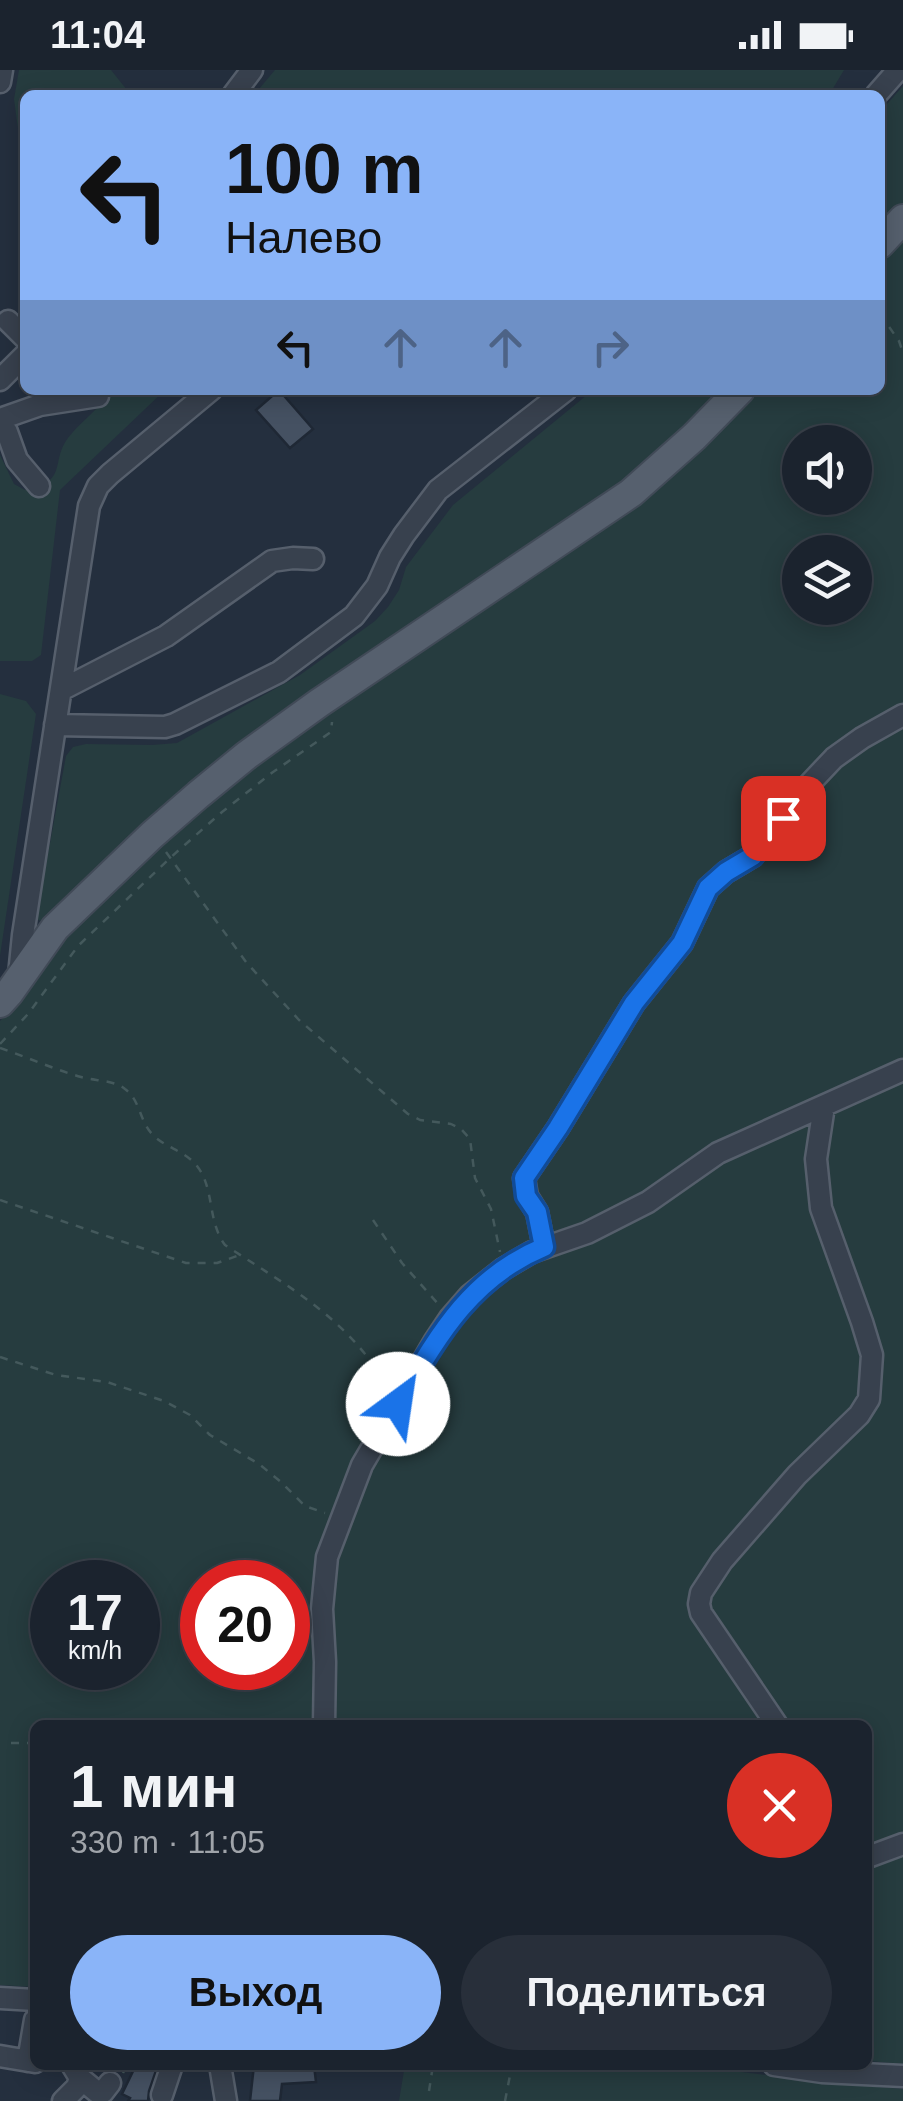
<!DOCTYPE html>
<html lang="ru">
<meta charset="utf-8">
<style>
:root{--surface:#1b232e;--page:#282f3a;--text:#f1f3f6;--muted:#a0a4aa;--line:#39404a;--accent:#8ab4f8}
body{margin:0;font-family:Helvetica,sans-serif;background:var(--page);color:var(--text);height:100vh;display:flex;flex-direction:column;font-size:38px;white-space:nowrap}
*{box-sizing:border-box;margin:0}
p{font-size:32px;color:var(--muted)}
.icon{flex:none;width:55px;height:55px;fill:none;stroke:currentColor;stroke-width:2;stroke-linecap:round;stroke-linejoin:round}
.map{position:relative;flex:1;overflow:hidden}
.details{position:absolute;left:30px;top:1650px;width:842px;height:350px;display:flex;flex-direction:column;background:var(--surface);border-radius:15px;box-shadow:0 5px 25px #0003,0 0 0 2px var(--line)}
.details>*{flex:none}
.top-card{position:absolute;left:20px;top:20px;width:865px;height:305px;border-radius:15px;box-shadow:0 5px 25px #0003,0 0 0 2px var(--line);background:#8ab4f8;color:#111;overflow:hidden}
.tools{position:absolute;left:782px;top:355px;display:grid;gap:20px}
.tools a{display:grid;place-items:center;width:90px;height:90px;border-radius:50%;background:var(--surface);box-shadow:0 5px 25px #0003,0 0 0 2px var(--line);font-size:50px}
.speed{position:absolute;left:30px;top:1490px;display:flex;gap:20px;font-size:50px;font-weight:700;text-align:center}
.speed>*{display:grid;place-content:center;width:130px;height:130px;border-radius:50%;background:var(--surface);box-shadow:0 5px 25px #0003,0 0 0 2px var(--line);line-height:1}
.speed small{font-size:25px;font-weight:400}
.speed .limit{border:15px solid #d22;background:#fff;color:#111}
.pin{position:absolute;display:grid;place-items:center;width:85px;height:85px;color:#fff;margin:-42px;border-radius:20px;box-shadow:0 5px 15px #0006}
.me{position:absolute;width:110px;margin:-55px;rotate:31deg;stroke-linejoin:round;filter:drop-shadow(0 0 8px #0008)}
.turn{display:flex;align-items:center;gap:35px;height:210px;padding:0 40px;font-size:45px}
.turn .icon{width:130px;height:130px;stroke-width:2.5}
.turn b{display:block;font-size:70px;line-height:85px}
.lanes{display:flex;align-items:center;height:95px;padding:0 40px;background:#0003;justify-content:center;gap:50px;direction:ltr}
.lanes .off{opacity:.35}
.round{display:grid;place-items:center;flex:none;width:105px;height:105px;border-radius:52px;background:var(--page)}
.overview{display:flex;align-items:center;justify-content:space-between;height:170px;padding:0 40px}
h1{font-size:60px;font-weight:700;line-height:75px}
.cta{display:flex;gap:20px;margin-top:auto;padding:20px 40px}
.cta a{flex:1;height:115px;border-radius:60px;background:var(--accent);color:#111;font-size:40px;font-weight:700;line-height:115px;text-align:center}
.cta a+a{background:var(--page);color:var(--text)}
.status{display:flex;justify-content:space-between;align-items:center;height:70px;padding:0 50px;background:var(--surface);direction:ltr}
.status svg{height:28px;fill:currentColor}
.map>svg:first-child{display:block}
.green{fill:#263c3f;fill-rule:evenodd}
.building{fill:#455162;stroke:#1f2835;stroke-width:2.5}
.lines{fill:none;stroke-linecap:round;stroke-linejoin:round}
.minor-casing{stroke:#565f6c;stroke-width:25}
.major-casing{stroke:#414a57;stroke-width:32}
.path{stroke:#44595c;stroke-width:2.5;stroke-dasharray:8 8;stroke-linecap:butt}
.minor{stroke:#38414e;stroke-width:20}
.major{stroke:#56606e;stroke-width:28}
.route-casing{stroke:#114b97;stroke-width:25}
.route{stroke:#1a73e8;stroke-width:18}
</style>
<div class="status"><b>11:04</b><svg viewBox="0 0 49 12"><path d="M0 12V9h3v3zM5 12V6h3v6zM10 12V3h3v9zM15 12V0h3v12zM26 1h20v11H26zM47 4h2v5h-2z"/></svg></div>
<div class="map">
<svg width="903" height="2031" viewBox="0 0 903 2031">
<rect width="100%" height="100%" fill="#242f3e"/>
<!-- green -->
<path class="green" d="M19 0H111L131 25H25V111L14 29Z
M275 0H844L829 25H254Z
M903 16V134L880 158V42Z
M903 167V1994L868 1991V1655H35V1917L0 1915V951L18 932 66 865 160 774 259 689 704 374 757 320H880V191ZM800 372H855V428H800ZM800 482H855V538H800ZM52 1512H138V1598H52ZM202 1512H288V1598H202Z
M102 320H165L60 420 41 585 32 591H0V385L14 414 25 420C69 412 50 392 68 368 78 355 92 344 103 332Z
M593 320H725L623 415 43 851 38 850 37 844 66 686 73 677 86 674 152 675 177 673 300 605 375 551 388 537 399 520 406 497 453 435Z
M0 624 26 631 36 644 0 886Z
M405 1995H684L833 2013 903 2019V2031H399Z"/>
<!-- building -->
<path class="building" d="M279 320 313 359 290 378 256 340Z
M136 1995H158L149 2021 148 2031H128L130 2028 122 2024Z
M254 1995H314L316 2012 282 2014 280 2031H250Z"/>
<g class="lines">
<!-- minor casing -->
<g class="minor-casing">
<path id="minor" d="M0 12 2 0
M233 25 252 0
M876 25 898 0
M8 251 25 268
M0 310 25 285
M0 349 40 335 98 326
M0 353 7 362 17 390 39 416
M61 620 166 566 272 491 293 488 313 489
M55 655 165 657 175 654 279 602 354 546 377 516 390 487 404 465 438 420 566 320
M19 905 23 865 89 436 98 416 110 404 211 320
M544 1177 537 1142 527 1126 524 1108 558 1058 634 933 682 873 708 818 726 802 753 786 800 724 834 688 862 668 903 645
M324 1655 325 1592 322 1539 327 1487 362 1395 434 1272 450 1248 470 1225 503 1199 532 1182 587 1163 648 1132 718 1083 903 1000
M777 1655 701 1543 699 1534 701 1523 722 1491 797 1405 859 1345 869 1329 872 1285 862 1252 821 1138 816 1089 824 1036
M868 1787 903 1774
M0 1928 35 1930
M0 1986 35 1992
M28 1991 35 1950
M220 1995 226 2031
M774 1995 822 2002 903 2006
M80 2008 97 2022H103L110 2013
M162 2025 172 1995
M63 2031 77 2017 80 2008 72 1995"/>
</g>
<!-- major casing -->
<g class="major-casing">
<path id="major" d="M880 174 903 149
M0 933 9 923 55 858 152 765 198 725 247 685 319 633 631 423 694 367 740 320"/>
</g>
<!-- path -->
<path class="path" d="M880 244 899 271 903 283
M166 782 246 892 299 950 408 1044 420 1050 451 1054 461 1059 470 1069 475 1108 491 1139 500 1182
M0 974 28 944 78 876 170 788 222 742 273 702 331 662 332 652
M0 978C27 987 53 999 81 1007 95 1011 114 1010 125 1019 141 1031 139 1051 153 1065 166 1078 185 1081 197 1096 215 1119 207 1151 225 1175 287 1216 348 1248 386 1315
M0 1130 186 1193H217L237 1186
M373 1150 402 1193 440 1236
M0 1287 56 1305 107 1312 164 1331 190 1345 210 1365 259 1394 281 1412 305 1436 325 1443
M11 1673H35
M31 1673 32 1710 35 1712
M123 2003 127 1995
M429 2021 433 1995
M505 2031 512 1995"/>
<!-- minor -->
<use href="#minor" class="minor"/>
<!-- major -->
<use href="#major" class="major"/>
</g>
<g class="lines">
<!-- route casing -->
<g class="route-casing">
<path id="route" d="M398 1334C437 1268 469 1208 544 1177L537 1142 526 1126 524 1108 558 1058 634 933 682 873 708 818 726 802 753 786 783 748"/>
</g>
<!-- route -->
<use href="#route" class="route"/>
</g>
</svg>
<div class="tools">
<a><svg class="icon" aria-label="sound" viewBox="0 0 24 24"><path d="M4 9h4l5-4v14l-5-4H4zM17 9q2 3 0 6"/></svg></a>
<a><svg class="icon" aria-label="layers" viewBox="0 0 24 24"><path d="M12 4l9 5-9 5-9-5zM3 14l9 5 9-5"/></svg></a>
</div>
<div class="speed"><div>17<small>km/h</small></div><div class="limit">20</div></div>
<div class="pin" style="left:783px;top:748px;background:#d93025"><svg class="icon" aria-label="arrive" viewBox="0 0 24 24"><path d="M6 21V4h12l-3 4 3 4H6"/></svg></div>
<svg class="me" style="left:398px;top:1334px" viewBox="-20 -20 40 40"><circle r="19" fill="#fff"/><path d="M0-13L10 11 0 6-10 11z" fill="#1a73e8"/></svg>
<div class="top-card">
<div class="turn"><svg class="icon" aria-label="left" viewBox="0 0 24 24"><path d="M17 20v-9H6M10 6l-5 5 5 5"/></svg><div><b>100 m</b>Налево</div></div>
<div class="lanes"><svg class="icon" aria-label="left" viewBox="0 0 24 24"><path d="M17 20v-9H6M10 6l-5 5 5 5"/></svg><svg class="icon off" aria-label="ahead" viewBox="0 0 24 24"><path d="M12 20V5M6 11l6-6 6 6"/></svg><svg class="icon off" aria-label="ahead" viewBox="0 0 24 24"><path d="M12 20V5M6 11l6-6 6 6"/></svg><svg class="icon off" aria-label="right" viewBox="0 0 24 24"><path d="M7 20v-9h11M14 6l5 5-5 5"/></svg></div>
</div>
<section class="details">
<div class="overview"><div><h1>1 мин</h1><p>330 m · 11:05</p></div><a class="round" style="background:#d93025;color:#fff"><svg class="icon" aria-label="close" viewBox="0 0 24 24"><path d="M6 6l12 12M18 6L6 18"/></svg></a></div>
<div class="cta"><a>Выход</a><a>Поделиться</a></div>
</section>
</div>
